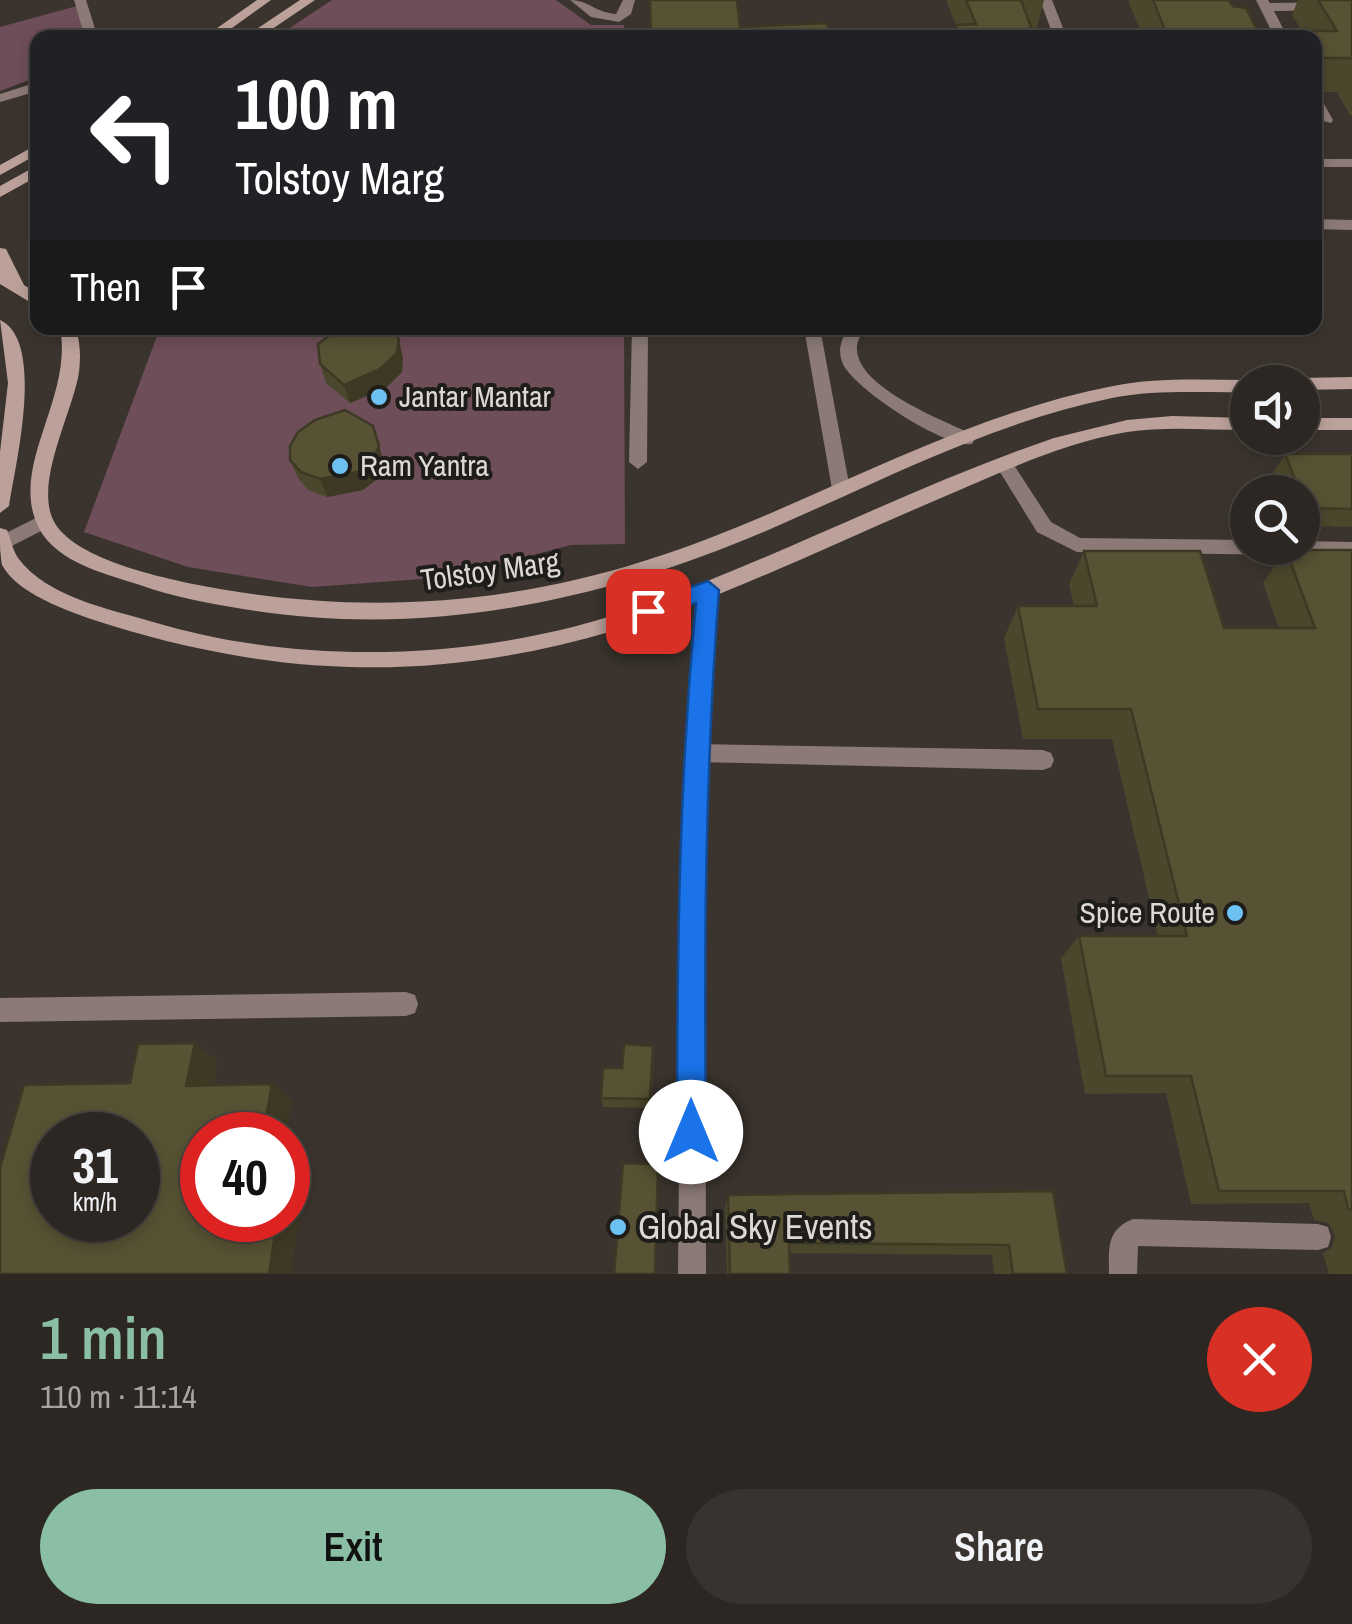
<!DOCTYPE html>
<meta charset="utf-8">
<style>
:root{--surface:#2c2722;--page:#38332f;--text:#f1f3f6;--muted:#a6a5a5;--line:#484440;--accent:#8abfa5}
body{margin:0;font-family:"Archivo Narrow",sans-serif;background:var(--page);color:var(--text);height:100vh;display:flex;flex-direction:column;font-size:38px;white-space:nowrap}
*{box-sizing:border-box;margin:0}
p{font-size:32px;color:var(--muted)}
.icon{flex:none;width:55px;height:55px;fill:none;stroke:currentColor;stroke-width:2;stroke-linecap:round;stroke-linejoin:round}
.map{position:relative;height:1274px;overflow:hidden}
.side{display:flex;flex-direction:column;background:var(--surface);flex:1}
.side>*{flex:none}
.hud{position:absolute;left:30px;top:30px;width:1292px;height:305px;border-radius:20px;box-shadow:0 5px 15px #0003,0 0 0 2px var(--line);background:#202124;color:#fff;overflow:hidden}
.buttons{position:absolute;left:1230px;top:365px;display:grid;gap:20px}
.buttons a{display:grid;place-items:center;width:90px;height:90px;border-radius:50%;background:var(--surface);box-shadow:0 5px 15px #0003,0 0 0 2px var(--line);font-size:50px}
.speed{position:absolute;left:30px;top:1112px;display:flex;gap:20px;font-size:50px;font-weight:700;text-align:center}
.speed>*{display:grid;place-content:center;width:130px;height:130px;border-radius:50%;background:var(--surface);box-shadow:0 5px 15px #0003,0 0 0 2px var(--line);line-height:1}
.speed small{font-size:25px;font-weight:400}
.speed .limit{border:15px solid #d22;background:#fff;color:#111}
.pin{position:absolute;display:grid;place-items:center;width:85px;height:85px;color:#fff;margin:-42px;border-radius:20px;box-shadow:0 5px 15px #0006}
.me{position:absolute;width:110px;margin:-55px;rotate:0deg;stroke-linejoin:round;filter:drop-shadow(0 0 8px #0008)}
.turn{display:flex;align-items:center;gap:35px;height:210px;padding:0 40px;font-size:45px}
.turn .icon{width:130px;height:130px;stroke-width:2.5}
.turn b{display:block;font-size:70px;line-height:85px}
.then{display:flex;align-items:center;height:95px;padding:0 40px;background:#0003;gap:20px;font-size:38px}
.round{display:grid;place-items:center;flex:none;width:105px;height:105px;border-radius:52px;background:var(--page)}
.summary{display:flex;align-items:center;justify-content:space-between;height:170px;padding:0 40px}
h1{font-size:60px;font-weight:600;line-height:75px;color:var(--accent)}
.cta{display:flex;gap:20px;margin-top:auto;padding:20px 40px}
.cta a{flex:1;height:115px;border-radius:60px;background:var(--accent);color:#111;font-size:40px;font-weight:600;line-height:115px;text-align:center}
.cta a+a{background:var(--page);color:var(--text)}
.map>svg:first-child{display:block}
.green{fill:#6e4e58}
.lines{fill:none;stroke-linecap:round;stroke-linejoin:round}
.service{fill:#8b7a76;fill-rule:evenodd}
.minor{fill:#8b7a76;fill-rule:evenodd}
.tertiary{fill:#8b7a76;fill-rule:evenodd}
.secondary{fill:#bba19a;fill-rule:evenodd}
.wall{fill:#4b472c}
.shaded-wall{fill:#3d3924}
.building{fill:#575233;stroke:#3d3924;stroke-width:2.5;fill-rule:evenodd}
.route{fill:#1a73e8;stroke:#114b97;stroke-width:2.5}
.poi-dot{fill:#6ec2f3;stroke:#1f1d1a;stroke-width:4}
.labels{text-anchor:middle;stroke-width:8;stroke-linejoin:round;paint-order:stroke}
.poi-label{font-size:30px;fill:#dcd8d4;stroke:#1f1d1a;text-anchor:start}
.street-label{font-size:30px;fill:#dcd8d4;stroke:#1f1d1a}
.near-poi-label{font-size:35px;fill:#dcd8d4;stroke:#1f1d1a;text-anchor:start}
</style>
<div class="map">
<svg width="1352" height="1274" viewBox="0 0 1352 1274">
<rect width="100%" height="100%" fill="#3b342e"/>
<!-- green -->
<path class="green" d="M332 0H556L591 25H624V37H276Z
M77 6 85 37 38 38 37 77 0 91V27Z
M160 328H624L625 544 571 545 449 577 312 587 188 567 84 532Z"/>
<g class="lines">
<!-- service -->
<path class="service" d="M74 0H86L98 38H85Z
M570 0C588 0 597 13 616 14L623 0H635L631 14 619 22 591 17Z
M1256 0H1268L1270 3 1352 2V10L1274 11 1288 38H1275Z
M38 82V91L0 102V94Z
M1315 96 1320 97 1333 120 1331 123 1319 120 1315 113Z
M1315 219 1352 220V230L1315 229Z
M1315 286 1323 291V300L1315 305Z
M632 328H648L647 462 638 469 629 462Z
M848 328H864C861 336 856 342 857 350 859 388 942 420 972 434L975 439 972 444C947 449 855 390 843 364 837 350 841 341 848 328Z
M1004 457 1010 459 1051 522 1080 538 1248 540V548H1302V541L1352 542V556L1077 552 1037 532 995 464Z
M696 744 1043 750 1051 753 1054 760 1051 767 1043 770 696 762 688 760 685 753 688 746Z
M406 992 415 995 418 1004 415 1013 406 1016 0 1022V998Z
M1133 1219 1318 1224 1328 1227 1331 1237 1328 1247 1318 1250 1138 1246 1137 1274H1109C1109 1248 1106 1230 1133 1219Z"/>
<!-- minor -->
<path class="minor" d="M1040 0H1052L1067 38H1054Z
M1315 159H1352V167H1315Z
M804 328H820L850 489 841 496 832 489Z
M44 514 51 516 53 521 51 526 0 552V536Z"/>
<!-- tertiary -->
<path class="tertiary" d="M708 582 715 584 718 590 705 846 706 1274H678L682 846 698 590 701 584Z"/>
<!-- secondary -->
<path class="secondary" d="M257 0H271L218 38H203Z
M300 0H315L259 38H243Z
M38 144V154L0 175V165Z
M38 165V176L0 197V186Z
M0 248 6 249 24 285 38 294V307L0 284Z
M0 320C46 341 15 466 9 506L0 513V452L8 383Z
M60 328H76C80 343 81 356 79 372 73 413 31 487 56 525 79 559 155 576 193 584 346 615 498 608 647 560 805 510 948 418 1113 386 1157 377 1203 380 1248 380L1255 382H1248V392C1202 393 1156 389 1112 398 990 423 879 482 766 531 600 602 423 639 243 609 208 603 173 597 140 585 103 573 49 561 35 519 14 460 73 395 60 328Z
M1352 377V389L1302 390V382H1294L1302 378Z
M1172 416 1248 418V430C1207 430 1166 426 1127 432 1069 442 1015 466 962 489 881 523 801 561 719 594 511 677 328 692 113 626 81 616 19 597 2 565 0 555 0 539 0 528L7 530C11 539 12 549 18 558 47 597 109 609 153 622 307 668 488 660 639 607 780 557 913 486 1054 438L1127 420Z
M1302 418H1352V430H1302Z"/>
</g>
<!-- wall -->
<path class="wall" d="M946 0H1044L1037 28H1032L1035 38H931L932 35 954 34 956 25Z
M1128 0H1229L1258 31H1302L1292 15 1298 0H1352V115H1350L1337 92H1315V38H1143Z
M403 359 402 372 386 388 350 403 326 383 320 364Z
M373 426 384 464 377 479 363 490 327 497 308 490 298 478 290 460Z
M1285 454H1352V527L1302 526V492H1281L1274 472Z
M1286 550H1352V1274H1329L1323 1253 1332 1248 1335 1236 1329 1223 1314 1220 1309 1203 1191 1204 1166 1093 1085 1094 1061 958 1079 936H1158L1112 739H1023L1004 638 1018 606H1074L1069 584 1084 551 1224 628H1279L1263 583Z
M654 1056 651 1108 603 1107 601 1098 622 1068Z
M1053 1191 1067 1274H994L992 1255 789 1253 790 1274H727L725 1207 728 1195Z"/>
<!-- shaded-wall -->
<path class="shaded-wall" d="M399 340 403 359 402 372 386 388 350 403 344 385Z
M379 446 384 464 377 479 363 490 327 497 320 479Z
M195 1043 218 1061 210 1103 186 1086Z
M272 1084 292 1101 286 1135H263Z
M288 1152 307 1166 291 1274H269L277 1220H288Z"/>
<!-- building -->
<path class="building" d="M650 0H737L740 27 827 23 831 38H651Z
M966 0H1021L1035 38H933L932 35 959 34 956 25 976 24Z
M1153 0H1229L1233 6 1246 8 1258 31H1337L1318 0H1352V58H1315V38H1168Z
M339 328H388L394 331 399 340 397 353 380 369 344 385 320 364 318 344Z
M345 410 373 426 379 446 372 460 357 472 320 479 301 472 290 460V446L298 432 315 420Z
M1285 454H1352V509L1306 508 1302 499V492H1300Z
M1286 550H1352V1210L1348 1209 1344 1191H1219L1191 1076H1106L1079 936H1187L1131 709H1038L1018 606H1097L1084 551H1200L1224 628H1315Z
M195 1043 186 1086 272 1084 263 1135H202V1220H277L269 1274H0V1168L24 1085 130 1083 138 1044ZM52 1135H138V1220H52Z
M624 1044 653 1046 650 1099 601 1098 603 1068H622Z
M623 1163 658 1164 655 1274H614Z
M1053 1191 1067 1274H1013L1009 1245 789 1243 790 1274H730L728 1195Z"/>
<!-- route -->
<path class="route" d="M708 581 719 590C705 771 704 951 706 1132L702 1142 691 1147 681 1142 677 1132C677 955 679 780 696 603L648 620 637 611 640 605Z"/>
<!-- markers -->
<g class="poi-dot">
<circle cx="379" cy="397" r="10"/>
<circle cx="340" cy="466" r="10"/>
<circle cx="1235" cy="913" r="10"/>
<circle cx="618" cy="1227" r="10"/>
</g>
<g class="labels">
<!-- poi labels -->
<g class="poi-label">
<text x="399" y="407">Jantar Mantar</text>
<text x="360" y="476">Ram Yantra</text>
<text x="1215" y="923" text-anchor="end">Spice Route</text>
</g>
<!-- street labels -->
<g class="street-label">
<text transform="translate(490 571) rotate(-8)" y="10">Tolstoy Marg</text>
</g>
<!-- near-poi labels -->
<g class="near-poi-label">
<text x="638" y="1239">Global Sky Events</text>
</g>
</g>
</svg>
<div class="buttons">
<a><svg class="icon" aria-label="sound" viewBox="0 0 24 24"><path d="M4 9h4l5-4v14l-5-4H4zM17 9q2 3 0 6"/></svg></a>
<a><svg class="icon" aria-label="search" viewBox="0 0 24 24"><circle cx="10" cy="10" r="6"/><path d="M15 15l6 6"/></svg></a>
</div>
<div class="speed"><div>31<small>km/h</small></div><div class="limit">40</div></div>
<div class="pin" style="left:648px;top:611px;background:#d93025"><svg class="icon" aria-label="arrive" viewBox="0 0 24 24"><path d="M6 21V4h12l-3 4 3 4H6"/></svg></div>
<svg class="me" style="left:691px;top:1132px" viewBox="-20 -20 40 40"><circle r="19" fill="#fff"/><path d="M0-13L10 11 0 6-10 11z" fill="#1a73e8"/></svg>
<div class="hud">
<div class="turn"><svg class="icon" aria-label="left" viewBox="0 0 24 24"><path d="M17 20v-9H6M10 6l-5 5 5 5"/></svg><div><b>100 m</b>Tolstoy Marg</div></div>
<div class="then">Then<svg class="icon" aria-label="arrive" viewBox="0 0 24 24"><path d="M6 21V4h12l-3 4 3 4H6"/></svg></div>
</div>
</div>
<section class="side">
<div class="summary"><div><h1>1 min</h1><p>110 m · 11:14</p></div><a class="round" style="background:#d93025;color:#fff"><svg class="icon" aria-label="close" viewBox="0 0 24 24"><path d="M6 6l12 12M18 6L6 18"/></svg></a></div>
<div class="cta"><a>Exit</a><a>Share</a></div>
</section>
